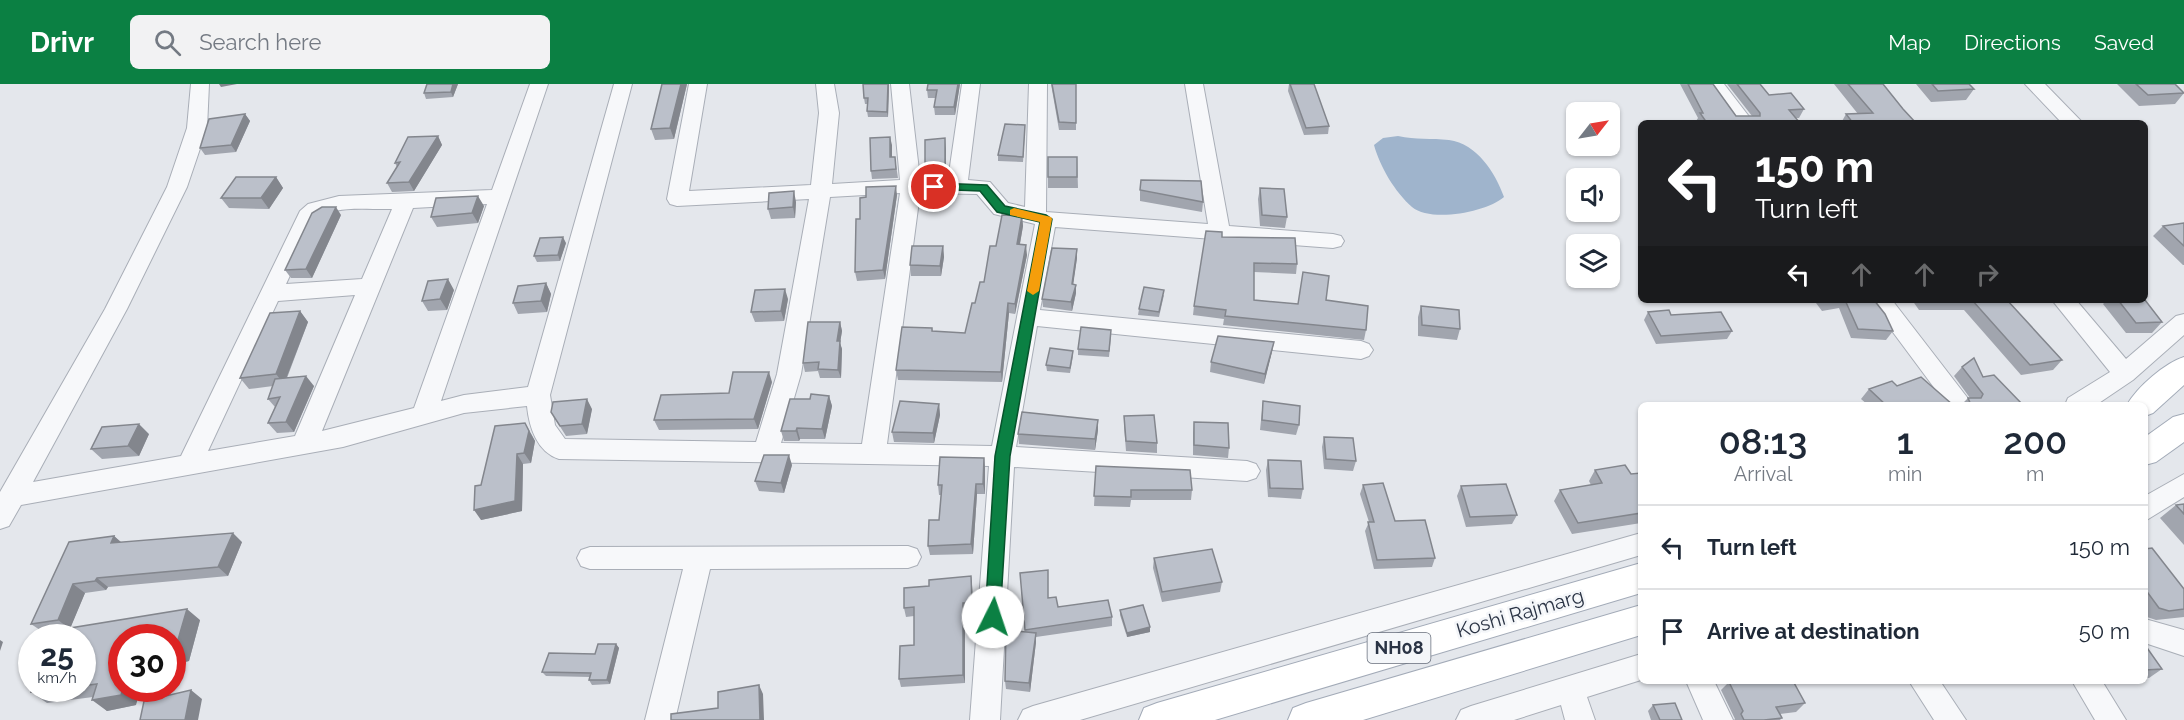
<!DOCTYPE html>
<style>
:root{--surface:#fff;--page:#f2f2f3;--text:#1f2937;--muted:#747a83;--line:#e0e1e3;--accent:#0b8043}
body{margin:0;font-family:Raleway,sans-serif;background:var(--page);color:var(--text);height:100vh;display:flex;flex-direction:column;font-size:22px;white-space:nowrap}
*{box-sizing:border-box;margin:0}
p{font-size:20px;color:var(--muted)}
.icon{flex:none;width:33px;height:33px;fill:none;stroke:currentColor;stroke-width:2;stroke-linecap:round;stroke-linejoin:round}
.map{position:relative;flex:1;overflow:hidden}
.drawer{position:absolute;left:1638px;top:318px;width:510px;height:282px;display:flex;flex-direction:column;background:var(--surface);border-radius:9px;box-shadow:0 2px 4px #0004}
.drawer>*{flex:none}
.hud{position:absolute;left:1638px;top:36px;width:510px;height:183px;border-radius:9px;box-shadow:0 2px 4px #0004;background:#202124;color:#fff;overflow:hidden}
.needle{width:39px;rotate:59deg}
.controls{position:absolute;left:1566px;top:18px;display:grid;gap:12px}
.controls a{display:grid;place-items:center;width:54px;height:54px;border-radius:9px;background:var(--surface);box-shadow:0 2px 4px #0004;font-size:30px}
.speed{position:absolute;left:18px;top:540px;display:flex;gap:12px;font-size:30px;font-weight:700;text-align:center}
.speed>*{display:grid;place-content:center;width:78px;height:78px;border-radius:50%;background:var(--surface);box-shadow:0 2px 4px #0004;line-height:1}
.speed small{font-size:15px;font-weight:400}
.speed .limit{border:9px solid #d22;background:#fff;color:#111}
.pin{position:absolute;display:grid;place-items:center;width:51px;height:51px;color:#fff;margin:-26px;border:3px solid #fff;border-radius:50%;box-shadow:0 2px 6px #0007}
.me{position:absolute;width:66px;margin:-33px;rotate:4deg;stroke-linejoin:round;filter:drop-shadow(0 0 4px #0008)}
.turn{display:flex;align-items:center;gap:21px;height:126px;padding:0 18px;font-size:27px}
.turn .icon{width:78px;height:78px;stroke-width:2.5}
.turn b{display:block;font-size:42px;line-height:51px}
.lanes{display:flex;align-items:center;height:57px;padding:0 18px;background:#0003;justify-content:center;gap:30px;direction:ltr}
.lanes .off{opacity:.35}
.eta{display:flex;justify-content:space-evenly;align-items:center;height:102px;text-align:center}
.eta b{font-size:36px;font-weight:600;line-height:42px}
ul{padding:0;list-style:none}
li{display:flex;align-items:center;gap:18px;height:84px;padding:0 18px;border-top:2px solid var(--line)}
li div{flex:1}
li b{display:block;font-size:22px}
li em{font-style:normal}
header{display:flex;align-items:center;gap:36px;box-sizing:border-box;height:84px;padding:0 30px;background:var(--accent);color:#fff}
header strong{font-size:28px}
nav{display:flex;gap:33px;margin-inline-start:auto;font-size:21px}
.search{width:420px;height:54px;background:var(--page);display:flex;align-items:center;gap:15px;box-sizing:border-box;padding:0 21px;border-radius:9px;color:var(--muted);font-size:22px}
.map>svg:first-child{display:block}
.water{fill:#9fb4cc}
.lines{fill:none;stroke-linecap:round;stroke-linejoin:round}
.minor-casing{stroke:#a9aeb7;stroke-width:2}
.major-casing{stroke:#a3abb8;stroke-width:2}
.minor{fill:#f7f8fa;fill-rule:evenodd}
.major{fill:#fff;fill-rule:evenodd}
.wall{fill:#a1a5ae}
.shaded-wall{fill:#83868d}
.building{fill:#bbc0ca;stroke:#83868d;stroke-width:1.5}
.route{fill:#0b8043;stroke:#07532c;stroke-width:1.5}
.slow{fill:#f59e0b}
.labels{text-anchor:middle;stroke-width:5;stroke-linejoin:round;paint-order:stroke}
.shield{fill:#f4f6f9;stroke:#676e7b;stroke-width:1.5}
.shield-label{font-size:18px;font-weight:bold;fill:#2b3445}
.street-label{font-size:20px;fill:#2b3445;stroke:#f4f6f9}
</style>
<header>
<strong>Drivr</strong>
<div class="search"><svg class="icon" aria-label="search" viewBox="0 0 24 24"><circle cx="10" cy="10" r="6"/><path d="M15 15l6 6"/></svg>Search here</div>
<nav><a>Map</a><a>Directions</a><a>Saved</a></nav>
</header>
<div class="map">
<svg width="2184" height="636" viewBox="0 0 2184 636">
<rect width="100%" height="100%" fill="#e4e7ec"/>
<!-- water -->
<path class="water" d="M1398 52C1416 56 1431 54 1449 56 1477 60 1495 88 1504 113 1487 128 1431 139 1412 123 1395 108 1380 83 1374 61L1383 54Z"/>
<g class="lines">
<!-- minor casing -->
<g class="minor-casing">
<path id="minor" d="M191 0H209L207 44 187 103 127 225 33 398 181 372 300 127 308 120 339 112 492 106 530 0H548L441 317 464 311 528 303 614 0H632L550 311 555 341 565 355 756 358 777 290 809 115 677 122 670 120 667 115 689 0H707L689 107 811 101 819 29 816 0H834L839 29 832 100 900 96 891 0H909L920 95 948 96 962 0H980L968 96 990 98 1008 119 1025 123 1029 0H1047L1046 128 1208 140 1185 0H1203L1229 142 1333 150 1341 152 1344 157 1341 162 1333 164 1055 143 1040 226 1361 257 1369 260 1373 266 1369 272 1361 275 1037 242 1016 363 1247 377 1256 380 1260 387 1256 394 1247 397 1014 383 1000 636H970L989 382 559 375C537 368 529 343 527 322L464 329 343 363 21 421 9 442 0 445V408L105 225 167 103 187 44ZM900 109 862 360 781 359 801 290 830 113ZM920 109 977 110 994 130 1035 140 992 362 887 360ZM487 120 414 324 322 347 413 124ZM392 125 362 195 286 200 316 136C334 120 368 126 392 125ZM355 211 295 352 208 367 278 217Z
M1705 0H1724L1754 39H1734Z
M2025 0H2045L2083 39H2062Z
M1869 216H1892L1973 321H1947Z
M2052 216H2076L2126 275 2176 232 2184 230V251L2133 296 2096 321H2065L2068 314 2110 288Z
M2184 390V413L2145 437V412Z
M1641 449V471L1080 636H1018L1023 626 1033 622Z
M908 462 917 465 921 473 917 481 908 484 710 485 675 636H645L683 485H590L581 482 577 474 581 466 590 463Z
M2145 535 2184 546V572L2145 559Z
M1641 570V596L1587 613 1595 636H1565L1561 621 1514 636H1456L1461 626 1471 622Z
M1686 597H1714L1733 636H1703Z
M1909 597H1940L1966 636H1934Z
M2072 597H2102L2126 636H2095Z"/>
</g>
<!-- major casing -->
<g class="major-casing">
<path id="major" d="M2184 273V301L2153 329 2145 332V321H2127C2137 303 2165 279 2184 273Z
M2184 330V358L2156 378 2145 381V353L2173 333Z
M1641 479V509L1215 636H1139L1144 624 1157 619Z
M1641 521V551L1363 636H1288L1293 624 1306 619Z"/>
</g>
<!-- minor -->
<use href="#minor" class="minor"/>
<!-- major -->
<use href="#major" class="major"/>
</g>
<!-- wall -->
<path class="wall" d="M427 0H458L453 13 426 15 424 9Z
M662 0H687L674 55 655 56 651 45Z
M863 0H889L888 33H868L867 27V20H865L864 14Z
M960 0 955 31H935L934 23 936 14H928L927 6Z
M1051 0H1076V46H1059Z
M1289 0H1314L1329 42 1328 50 1304 51 1288 7Z
M1680 0H1713L1736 32H1752L1727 0H1760L1769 11 1804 25 1799 34H1795L1800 39H1698L1696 37 1698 34Z
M1834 0H1883L1903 25 1916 39H1841L1846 30H1858Z
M1916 0H1969L1974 5 1966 16 1931 18Z
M2117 0H2175L2184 9 2175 20 2139 22Z
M245 30 250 37 236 68 205 71 200 64Z
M1025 47 1023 78 998 77V71Z
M438 52 442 61 414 107 392 108 387 99 397 83 395 79Z
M892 61V73L896 81 898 94 872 95 871 87Z
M946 65V91L926 92 925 82Z
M1077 73 1078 104H1048V93Z
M276 93 283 104 269 125 229 124 221 114Z
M1260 104 1287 133 1285 144 1260 142 1258 115Z
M1140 106 1203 118 1202 128 1140 117Z
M897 111 885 195 857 197 855 188 860 135Z
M796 118 795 134 771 135 768 125Z
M484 122 478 139 437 143 431 133Z
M341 131 312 194H291L285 186Z
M1022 132 1023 142 1020 160 1027 171 1015 230 1009 229 1002 298 898 296 896 286 932 244 933 248 965 249 975 219 984 198 996 162Z
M2184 139V181H2183L2153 152 2163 142Z
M1222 153 1297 180 1296 190 1254 188V216L1298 220 1326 216 1366 246 1364 256 1223 241 1224 235 1193 231 1194 222Z
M566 159 560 177 537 178 534 172Z
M943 162 944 173 941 192H911L910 181Z
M1077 165V174L1073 200 1076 201V209L1072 227 1043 223 1042 215Z
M546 199 551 210 547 228 518 230 513 219Z
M454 206 447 226 428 227 422 217Z
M1164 211 1159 233 1138 231 1139 225Z
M788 215 784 237 755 238 751 228Z
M1800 216H1874L1893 247 1886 256 1851 254 1839 224 1822 227 1816 219H1802Z
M1912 216H2007L2062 276 2053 286 2021 291 1964 226H1919Z
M2107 216H2145L2162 238 2152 249H2126L2103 220Z
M1421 222 1460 245 1457 256 1418 252V233Z
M300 227 308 238 287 294 314 302 294 348 277 349 268 339 275 323 268 315 273 302 249 305 240 294Z
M1648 228 1671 231 1732 247 1727 255 1656 260 1644 236Z
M840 238 842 247 840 259 842 265 841 294H820L818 287 805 288 803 279Z
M1111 252 1109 273 1078 271V265Z
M1274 258 1264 300 1210 288 1211 278Z
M1073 267V272L1070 289 1047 287 1046 281Z
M1962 283 1983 293 2023 321H1961L1968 314H1970L1954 292Z
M772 298 758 345 659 346 654 336Z
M1897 302 1953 321H1868L1861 315 1869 305Z
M829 312 832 322 825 355H800L799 357H784L781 347 810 315Z
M1263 317 1299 341 1296 351 1260 346Z
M939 320 940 331 934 359 894 358 892 348Z
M592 325 587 350 566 352 551 328Z
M1124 332 1157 359V369L1126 367 1124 342Z
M1194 338 1229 364 1228 374 1193 371V349Z
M525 339 535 357 531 379 523 380 522 427 481 436V401Z
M1098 346 1095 366 1019 360 1018 350Z
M149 350 139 372 102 375 91 365Z
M1324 353 1356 377 1353 387 1324 385 1322 363Z
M984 374 985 384V410H977L973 470 930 471 928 462 939 436 941 411H939L938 401Z
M1268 376 1303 405 1301 415 1268 413 1266 386Z
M792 381 784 409 759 407 755 397Z
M1096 382 1192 406 1191 416H1131L1130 423 1094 422Z
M1595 386 1631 390 1641 389V439L1572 450 1554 417 1560 406 1591 401 1589 397Z
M1363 401 1395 437 1435 474 1432 483 1374 485 1365 447 1369 438 1360 410Z
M1461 402 1517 431 1512 440 1466 443 1457 412Z
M2184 420V461L2160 434 2176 421Z
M114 452 121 458H242L228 492 108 503 106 506 85 509 70 544 200 536 189 577 172 581V554H122L136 621 107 627 93 613 47 619 31 608 32 604H82V554L58 546 43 548 31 540Z
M2145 465 2184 525V533L2156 536 2147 533 2145 531Z
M1154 474 1222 498 1220 508 1162 518 1153 484Z
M1020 489 1058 523 1112 533V542L1036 553V558L1030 608 1006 605 1005 597 1025 548Z
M971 492 972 501 973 527 965 528V599L901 603 899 595 914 561V532L906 533 904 524 929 502Z
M1120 526 1150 543V548L1127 553 1120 531Z
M616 560 619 564 610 600 592 601 589 596 590 593 546 592 542 588 595 570Z
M2145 561 2162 585 2149 594H2145Z
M1729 598 1805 619 1796 628 1780 630 1782 634 1780 636H1734L1735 635 1721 606Z
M1653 621 1682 636H1651L1648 627Z"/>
<!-- shaded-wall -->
<path class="shaded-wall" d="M219 0H237L221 3Z
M453 0H458L453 13 451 8Z
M681 0H687L674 55 670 44Z
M888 0H889L888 33 887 28Z
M958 0H960L955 31 954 23Z
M245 30 250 37 236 68 231 61Z
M438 52 442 61 414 107 409 98Z
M890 53 892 61V81L890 73Z
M945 54 946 65V91L945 81Z
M276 93 283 104 269 125 261 114Z
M896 102 897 111 885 195 883 186Z
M794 107 796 118 795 134 793 123Z
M478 112 484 122 478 139 472 129Z
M336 123 341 131 312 194 306 185Z
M1022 132 1023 142 1018 170 1017 160Z
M563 153 566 159 560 177 558 171Z
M1026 161 1027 171 1015 230V220Z
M943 162 944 173 941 192 940 182Z
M1077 165V174L1072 209V200Z
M448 195 454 206 447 226 440 215Z
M546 199 551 210 547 228 541 217Z
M1076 201V209L1072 227 1071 218Z
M785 205 788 215 784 237 781 227Z
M1008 219 1009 229 1002 298 1001 288Z
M300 227 308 238 284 300 276 290Z
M840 238 842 247 840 259 842 265 841 294 838 286 837 257Z
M1274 258 1272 268 1264 300 1265 290Z
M769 288 772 298 758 345 754 335Z
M306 292 314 302 294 348 286 338Z
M829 312 832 322 825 355 822 345Z
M587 315 592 325 587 350 582 340Z
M939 320 940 331 934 359 933 349Z
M1098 336V346L1095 366V355Z
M525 339 535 357 531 379 524 369Z
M139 340 149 350 139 372 128 362Z
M797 344 800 355 799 357 796 347Z
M517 370 523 380 522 427 481 436 474 426Z
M789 371 792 381 784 409 781 399Z
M984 374 985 384V410L983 400Z
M976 400 977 410 973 470 971 460Z
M233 449 242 458 228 492 218 483Z
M114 452 124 461 111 459Z
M971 492 972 501 973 527 972 519Z
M97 494 108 503 106 506 95 497Z
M73 500 85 509 70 545 58 536Z
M963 519 965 528V599L963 591Z
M187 525 200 536 189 577 172 581V567Z
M1150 543V548L1127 553V549Z
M1036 549V558L1030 608 1029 599Z
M0 556 3 558 0 567Z
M616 560 619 564 610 600 607 596Z
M759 601 763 610 764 636H760Z
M123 604H141L136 621 107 627 92 616Z
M191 606 202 615 198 636H185Z"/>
<!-- building -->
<path class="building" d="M427 0H453L451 8 424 9Z
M662 0H681L670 44 651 45Z
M863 0H888L887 28 867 27 868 14H864Z
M928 0H958L954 23H934L937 6H927Z
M1052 0H1076V39L1059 38Z
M1290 0H1314L1329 42 1306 44Z
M1688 0H1713L1736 32H1760V29L1737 0H1760L1769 11 1791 9 1804 25 1789 26 1800 39H1707L1700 29H1703Z
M1848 0H1883L1903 25 1916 39H1853L1846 30 1873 29Z
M1932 0H1969L1974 5 1938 7Z
M2136 0H2175L2184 9 2148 11Z
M245 30 231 61 200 64 209 35Z
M1005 40 1025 41 1023 73 998 71Z
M438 52 409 98 387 99 400 78 395 79 408 53Z
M890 53V73H895L896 85 871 87 870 54Z
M945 54V81L925 82V56Z
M1048 73H1077V93H1048Z
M236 93H276L261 114H221Z
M1141 96 1201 97 1203 118 1140 106Z
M896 102 883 186 855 188 856 135H860V114L866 113V103Z
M1260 104 1284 105 1287 133 1262 131Z
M794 107 793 123 768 125 769 109Z
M478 112 472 129 431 133 436 114Z
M322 123H336L306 185 285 186 312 129Z
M1002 131 1022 132 1017 160 1026 161 1015 220 1008 219 1001 288 896 286 902 243 932 244V247L965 249 972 219H975L980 198H984L990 162H996Z
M2184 139V162L2163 142Z
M1206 147 1222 148V153L1295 154 1297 180 1254 179V216L1298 220 1303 188 1329 192 1326 216 1368 222 1366 246 1225 232 1226 226 1194 222Z
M563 153 558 171 534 172 540 154Z
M912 162H943L940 182 910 181Z
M1052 164 1077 165 1072 200 1076 201 1071 218 1042 215Z
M448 195 440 215 422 217 428 197Z
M546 199 541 217 513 219 518 202Z
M1144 203 1164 206 1159 228 1139 225Z
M785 205 781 227 751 228 755 206Z
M1845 216H1874L1885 230 1893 247 1858 245Z
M1972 216H2007L2062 276 2030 281Z
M2118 216H2145L2162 238 2136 239Z
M1421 222 1459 226 1460 245 1422 241Z
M1669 226 1671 231 1721 228 1732 247 1661 252 1648 228Z
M300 227 276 290 240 294 270 229Z
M808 238H840L837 257H840L838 286 818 285 819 278 803 279Z
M1081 243 1111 246 1109 267 1078 265Z
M1218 252 1274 258 1265 290 1211 278Z
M1050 264 1073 267 1070 284 1046 281Z
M1974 274 1983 293 1994 291 2023 321H1971L1968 314H1981L1983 310 1962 283Z
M733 288H769L754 335 654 336 661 311 729 309Z
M306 292 286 338 268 339 280 313 268 315 275 295Z
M1921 293 1953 321H1886L1869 305 1892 297 1897 302Z
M811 310 829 312 822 345 797 344 796 347H781L790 315H810Z
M587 315 582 340 560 342 551 328 553 318Z
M900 317 939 320 933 349 892 348Z
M1263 317 1300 322 1299 341 1262 336Z
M1022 328 1098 336 1095 355 1018 350Z
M1154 331 1157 359 1126 357 1124 332Z
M1194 338 1228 339 1229 364 1194 361Z
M525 339 529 347 524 369 517 370 515 417 474 426 475 402 481 401 495 342Z
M139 340 128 362 91 365 102 343Z
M1324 353 1353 354 1356 377 1326 375Z
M764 371H789L781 399 755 397Z
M940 373 984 374 983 400H976L971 460 928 462 929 436H939L942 401H938Z
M1268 376 1301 377 1303 405 1270 404Z
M1625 381 1631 390 1641 389V429L1578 439 1560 406 1602 399 1595 386Z
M1096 382 1190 386 1192 406H1131V413L1094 412Z
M1383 399 1395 437 1425 436 1435 474 1377 476 1368 438H1374L1363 401Z
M1506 400 1517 431 1470 433 1461 402Z
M2184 420V430L2176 421Z
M233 449 218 483 97 494 95 497 73 500 58 536 31 540 69 458 114 452 111 459Z
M2152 464 2184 505V525L2169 527 2159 524 2145 505V465Z
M1212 465 1222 498 1162 508 1154 474Z
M1048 486V514L1056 513 1058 523 1108 516 1112 533 1025 546 1020 489Z
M971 492 972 519H963V591L899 595 900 562 914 561V523L904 524V504L929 502V496Z
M1143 521 1150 543 1127 549 1120 526Z
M187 525 175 566 172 567V554H122V604H123L121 611 92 616 97 600 82 602V554H55L58 546Z
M1006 546 1036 549 1029 599 1005 597Z
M598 560H616L607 596H589L591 589 542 588 549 569 595 570Z
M2145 561 2162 585 2145 586Z
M1736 597H1793L1805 619 1776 623 1782 634 1764 636H1744L1741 630 1743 627 1729 598Z
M759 601 760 636H671V630L718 624V608Z
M32 604H62L31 608Z
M191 606 185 636H140L144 617Z
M1675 619 1682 636H1660L1653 621Z"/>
<!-- route -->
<path class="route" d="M934 99 987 101 1005 122 1046 131 1052 135 1010 372 1000 533 998 538 993 540 987 538 985 533 995 372 1040 138 997 128 980 107 930 105V100Z"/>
<!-- slow -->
<path class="slow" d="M1014 124 1051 133 1052 135 1039 207 1033 211 1027 207 1040 138 1010 131V126Z"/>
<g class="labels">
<!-- shield labels -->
<rect class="shield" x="1367.5" y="549" width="63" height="30" rx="4.5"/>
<g class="shield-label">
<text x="1399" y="570">NH08</text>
</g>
<!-- street labels -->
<g class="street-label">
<text transform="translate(1520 529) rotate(-16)" y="7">Koshi Rajmarg</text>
</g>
</g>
</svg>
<div class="controls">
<a><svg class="needle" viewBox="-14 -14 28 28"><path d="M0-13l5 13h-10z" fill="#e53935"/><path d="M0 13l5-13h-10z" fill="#747a83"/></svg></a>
<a><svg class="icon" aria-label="sound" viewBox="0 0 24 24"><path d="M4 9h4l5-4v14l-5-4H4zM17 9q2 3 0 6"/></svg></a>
<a><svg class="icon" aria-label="layers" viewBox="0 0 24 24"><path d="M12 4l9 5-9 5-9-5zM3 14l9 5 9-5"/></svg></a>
</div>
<div class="speed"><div>25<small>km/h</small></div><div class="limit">30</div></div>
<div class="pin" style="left:934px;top:103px;background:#d93025"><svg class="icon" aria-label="arrive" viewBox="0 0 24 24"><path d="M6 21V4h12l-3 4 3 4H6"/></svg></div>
<svg class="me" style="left:993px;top:533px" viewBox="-20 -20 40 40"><circle r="19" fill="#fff"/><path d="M0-13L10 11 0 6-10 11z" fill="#0b8043"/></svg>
<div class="hud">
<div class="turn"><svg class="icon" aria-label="left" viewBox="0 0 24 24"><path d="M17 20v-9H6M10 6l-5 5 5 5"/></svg><div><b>150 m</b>Turn left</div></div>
<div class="lanes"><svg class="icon" aria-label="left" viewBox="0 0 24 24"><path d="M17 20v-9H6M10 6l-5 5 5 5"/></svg><svg class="icon off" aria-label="ahead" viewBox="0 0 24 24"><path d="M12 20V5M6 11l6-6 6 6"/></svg><svg class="icon off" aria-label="ahead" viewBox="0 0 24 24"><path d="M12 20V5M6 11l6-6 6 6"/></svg><svg class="icon off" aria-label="right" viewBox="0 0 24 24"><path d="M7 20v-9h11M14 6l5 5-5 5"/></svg></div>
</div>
<section class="drawer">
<div class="eta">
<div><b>08:13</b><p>Arrival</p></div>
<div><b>1</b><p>min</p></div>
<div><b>200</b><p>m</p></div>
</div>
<ul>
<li><svg class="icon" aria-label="left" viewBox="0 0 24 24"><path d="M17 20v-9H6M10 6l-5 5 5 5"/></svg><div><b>Turn left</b></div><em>150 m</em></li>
<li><svg class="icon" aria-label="arrive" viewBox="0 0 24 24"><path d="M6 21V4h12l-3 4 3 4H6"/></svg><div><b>Arrive at destination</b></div><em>50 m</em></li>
</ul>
</section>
</div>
